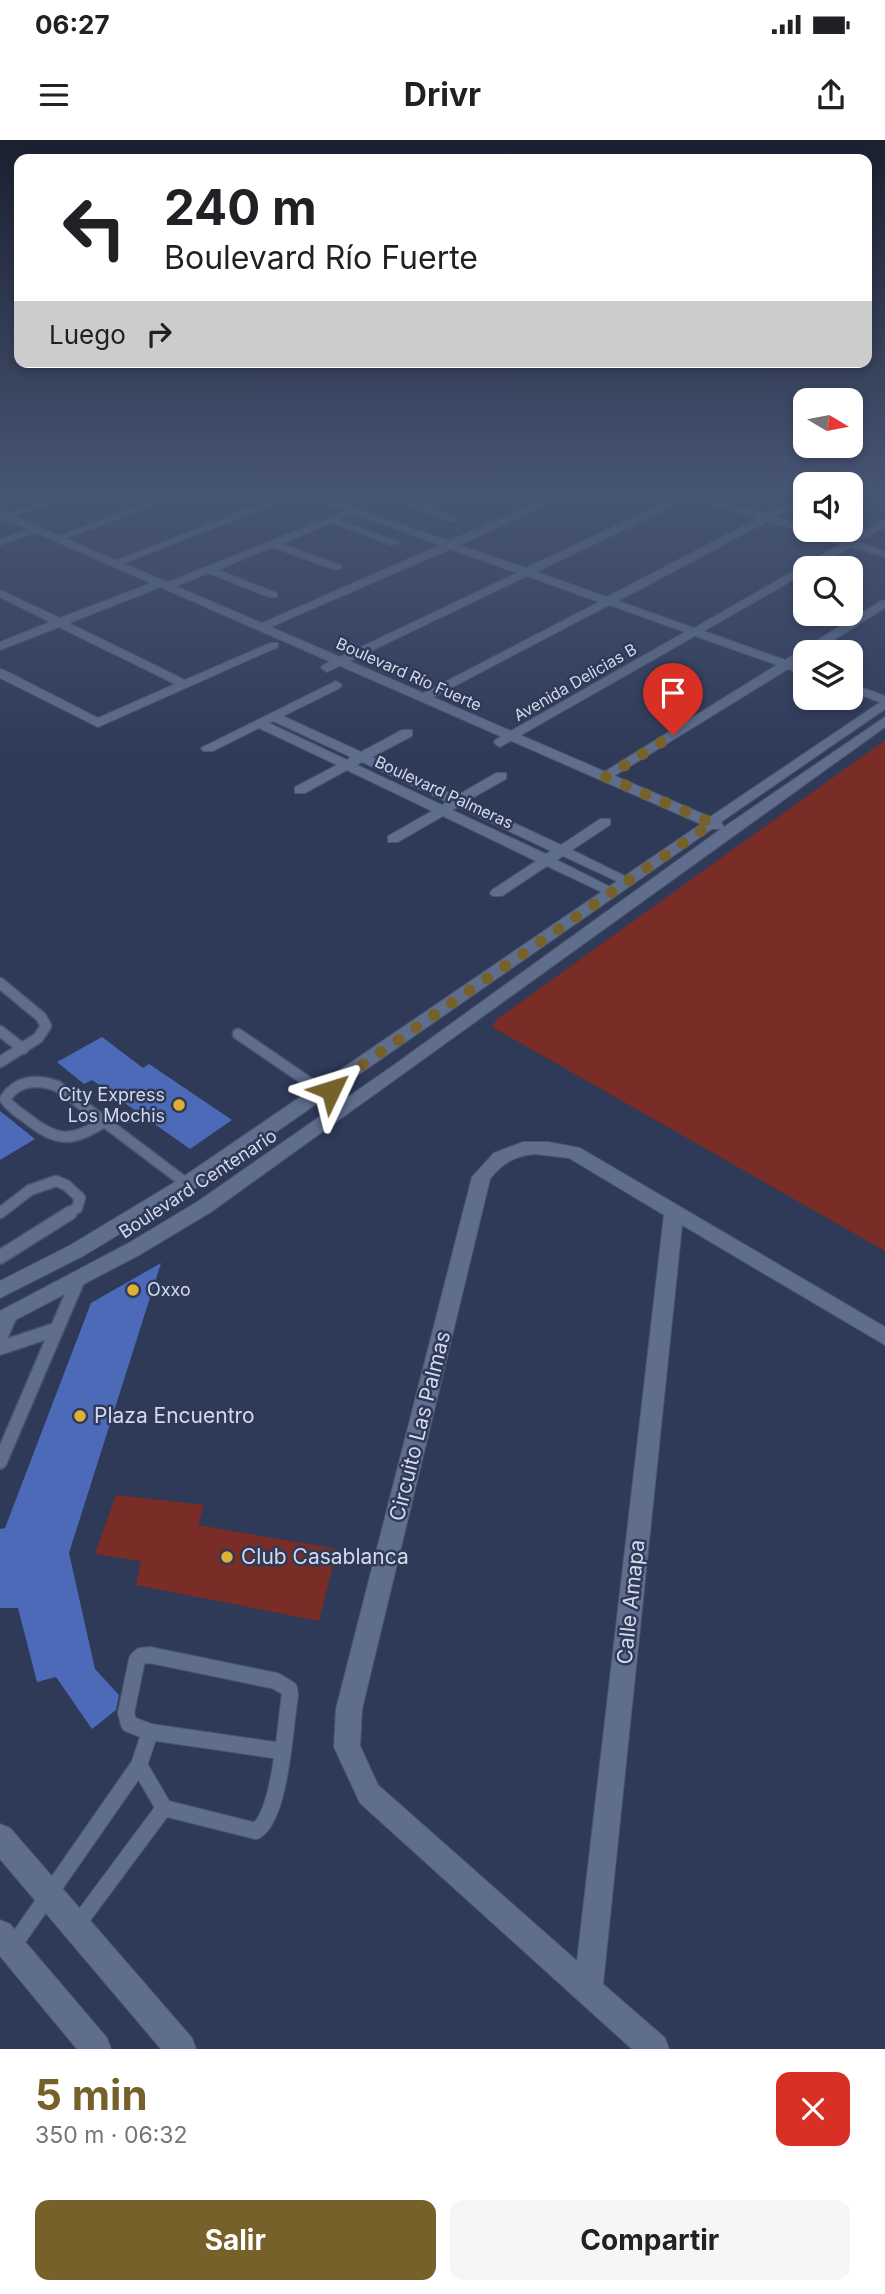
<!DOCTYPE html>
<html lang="es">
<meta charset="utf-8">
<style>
:root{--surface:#fff;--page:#f6f6f6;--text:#202124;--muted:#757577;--accent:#76612b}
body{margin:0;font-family:Inter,sans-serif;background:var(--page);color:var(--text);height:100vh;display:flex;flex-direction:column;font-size:26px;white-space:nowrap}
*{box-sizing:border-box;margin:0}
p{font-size:23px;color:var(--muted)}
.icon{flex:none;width:38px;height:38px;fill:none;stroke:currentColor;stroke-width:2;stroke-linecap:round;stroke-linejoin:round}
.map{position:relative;height:1909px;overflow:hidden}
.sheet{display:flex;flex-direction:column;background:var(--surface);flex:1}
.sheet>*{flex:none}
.guide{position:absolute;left:14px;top:14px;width:858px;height:214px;border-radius:14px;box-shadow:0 4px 10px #0003;background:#fff;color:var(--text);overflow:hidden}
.needle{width:46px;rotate:100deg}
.controls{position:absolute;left:793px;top:248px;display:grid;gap:14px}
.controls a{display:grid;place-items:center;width:70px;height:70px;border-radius:14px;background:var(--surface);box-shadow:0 4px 10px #0003;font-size:35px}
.pin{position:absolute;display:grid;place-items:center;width:60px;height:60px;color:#fff;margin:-72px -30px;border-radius:50% 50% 50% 0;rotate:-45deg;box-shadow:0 0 7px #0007}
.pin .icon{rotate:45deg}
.me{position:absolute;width:77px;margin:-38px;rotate:49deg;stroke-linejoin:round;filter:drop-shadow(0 0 5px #0008)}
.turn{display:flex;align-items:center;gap:24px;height:147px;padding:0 35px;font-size:32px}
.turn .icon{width:91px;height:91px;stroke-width:2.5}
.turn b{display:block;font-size:49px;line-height:60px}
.then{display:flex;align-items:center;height:66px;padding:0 35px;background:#0003;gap:14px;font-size:26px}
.round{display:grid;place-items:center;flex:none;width:74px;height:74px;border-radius:14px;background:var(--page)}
.headline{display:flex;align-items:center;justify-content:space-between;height:119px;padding:0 35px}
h1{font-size:42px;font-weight:700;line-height:52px;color:var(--accent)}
.cta{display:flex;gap:14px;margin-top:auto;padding:14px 35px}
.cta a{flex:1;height:80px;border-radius:14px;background:var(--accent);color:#fff;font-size:28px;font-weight:700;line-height:80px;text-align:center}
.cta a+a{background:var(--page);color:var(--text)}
.status{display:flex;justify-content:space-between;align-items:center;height:49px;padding:0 35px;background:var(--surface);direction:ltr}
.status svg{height:19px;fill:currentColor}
header{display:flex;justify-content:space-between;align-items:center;height:91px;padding:0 35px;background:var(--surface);font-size:32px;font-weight:700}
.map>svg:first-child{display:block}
.green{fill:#7a2c27}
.building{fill:#4d6ab8}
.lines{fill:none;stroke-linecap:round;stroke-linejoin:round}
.lane-far2-casing{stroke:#4b556d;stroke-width:13}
.lane-far1-casing{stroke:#4b556d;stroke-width:16}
.lane-casing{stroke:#4b556d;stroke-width:18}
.street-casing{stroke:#4b556d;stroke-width:2}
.secondary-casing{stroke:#4b556d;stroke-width:2}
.lane-far2{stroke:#606e8e;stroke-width:10}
.lane-far1{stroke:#606e8e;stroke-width:13}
.lane{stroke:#606e8e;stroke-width:16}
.street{fill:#606e8e;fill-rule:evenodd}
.secondary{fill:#606e8e;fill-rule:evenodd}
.route{stroke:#76612b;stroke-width:12;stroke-dasharray:0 21.6}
.poi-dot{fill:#dfb034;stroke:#2f3a58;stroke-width:2.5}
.labels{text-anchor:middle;stroke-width:5;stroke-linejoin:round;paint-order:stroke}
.far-street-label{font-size:16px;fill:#d2daec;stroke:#2f3a58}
.poi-label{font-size:18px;fill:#d2daec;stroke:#2f3a58;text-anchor:end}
.street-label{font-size:18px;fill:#d2daec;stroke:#2f3a58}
.near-poi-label{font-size:21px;fill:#d2daec;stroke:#2f3a58;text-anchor:start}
.near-street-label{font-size:21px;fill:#d2daec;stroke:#2f3a58}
</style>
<div class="status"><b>06:27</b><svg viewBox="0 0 49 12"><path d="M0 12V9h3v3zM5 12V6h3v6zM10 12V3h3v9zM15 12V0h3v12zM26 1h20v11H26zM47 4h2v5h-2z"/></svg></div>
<header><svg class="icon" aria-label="menu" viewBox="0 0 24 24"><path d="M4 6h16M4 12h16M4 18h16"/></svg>Drivr<svg class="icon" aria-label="share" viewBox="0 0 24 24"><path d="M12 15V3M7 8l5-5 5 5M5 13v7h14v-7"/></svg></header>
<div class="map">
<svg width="885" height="1909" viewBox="0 0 885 1909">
<rect width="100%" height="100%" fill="#2f3a58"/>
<!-- green -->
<path class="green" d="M885 600V1111L492 887 496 880Z
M116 1355 204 1365 198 1385 337 1409 319 1481 136 1445 141 1421 95 1414Z"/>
<!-- building -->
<path class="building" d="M102 897 143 928 149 924 232 980 190 1009 92 940 84 944 57 922Z
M0 971 35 999 0 1020Z
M161 1123 69 1413 95 1529 119 1555 116 1570 92 1589 56 1537 37 1542 18 1468H0V1389L5 1388 91 1163Z"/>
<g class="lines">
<!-- lane-far2 casing -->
<g class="lane-far2-casing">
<path id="lane-far2" d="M0 843 41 877 46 886 38 898 0 922
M0 891 23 909
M238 894 323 952
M104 982C70 1003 57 1002 25 977 18 972 10 967 5 959 17 940 37 939 57 946L187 1044
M0 1073 30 1050 56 1041 66 1045 80 1058 77 1068 67 1074"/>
</g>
<!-- lane-far1 casing -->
<g class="lane-far1-casing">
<path id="lane-far1" d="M0 1117 70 1073
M0 1199 10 1176
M0 1208 57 1189
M0 1322 78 1140"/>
</g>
<!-- lane casing -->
<g class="lane-casing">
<path id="lane" d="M139 1625 164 1668
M77 1785 164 1668 256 1691C281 1675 285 1585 290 1555L289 1549 276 1541 150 1515 141 1516 137 1520 126 1573 129 1584 150 1592 281 1611
M13 1806 139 1625 150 1592"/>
</g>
<!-- street casing -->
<g class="street-casing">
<path id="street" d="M72 351H87L0 382V376Z
M177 351H192L62 400 53 398Z
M292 351H307L449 401 564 351H578L459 405 526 428 680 355V351H701L698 354 766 374 805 355V362L776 377 805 386V390H819L849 399 885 380V387L859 402 885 411V417L851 407 813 429H805V433L704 491 785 520 881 461 885 460V468L813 513H805V518L796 524 805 527V535L788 529 606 641 599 637 601 634 777 525 695 496 500 607 494 603 495 600 685 492 609 465 424 562 420 561V555L599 462 527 436 327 532 321 528 323 525 517 433 450 409 266 489H258V485L440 405 300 355 119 425 110 423ZM690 358 759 378 607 457 536 432ZM768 381 841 404 694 488 618 461Z
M367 351H382L424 366 459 351H473L433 369 456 377V381L452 382Z
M343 372 348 375 340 380 400 403 391 405 331 383 282 404 341 425V429H333L272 407 218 430 277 453V457H269L208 433 172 448 163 446 69 483 185 540 270 503H278V507L98 587 0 538V529L4 530 98 578 175 544 59 487 0 510V502L50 482 0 457V450L60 478 157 441 166 443Z
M37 386 42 389 41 391 0 405V399Z
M336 541 342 545 340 548 283 576 361 612 402 590H412V596L372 617 456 656 496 633H506V639L467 661 561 705 600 679H610V685L572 710 635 741 628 745 623 744 563 716 557 720 620 752 613 756 608 755 547 726 502 756H492L490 753 492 750 536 721 443 676 398 702H388V696L432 671 347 630 305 653H295V647L337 625 259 588 213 611H203L201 608ZM274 581 275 582 351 617 347 620 269 583ZM362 622 447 662 442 665 357 625ZM458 667 551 711 546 714 452 670Z
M850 543 885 556V564L850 551Z
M523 1002H548L580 1008 885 1187V1205L682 1085 603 1844 665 1898 669 1909H632L360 1663 334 1607 336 1569 472 1037 494 1013ZM535 1014 569 1018 664 1075 577 1821 378 1645 360 1606 362 1569 490 1039C502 1023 515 1016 535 1014Z"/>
</g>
<!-- secondary casing -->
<g class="secondary-casing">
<path id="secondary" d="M0 370 710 677 885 559V569L721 682 724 687 885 577V587L211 1072 141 1114 0 1188V1171L127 1104 197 1062 394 925 721 689H712L194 1049 83 1116 0 1158V1141L69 1106 180 1039 701 684 0 377Z
M0 1684 10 1688 192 1898 196 1909H161L0 1719Z
M0 1780 10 1784 107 1898 111 1909H77L0 1816Z"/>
</g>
<!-- lane-far2 -->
<use href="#lane-far2" class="lane-far2"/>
<!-- lane-far1 -->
<use href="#lane-far1" class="lane-far1"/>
<!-- lane -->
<use href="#lane" class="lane"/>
<!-- street -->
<use href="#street" class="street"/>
<!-- secondary -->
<use href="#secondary" class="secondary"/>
</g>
<!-- sky -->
<linearGradient id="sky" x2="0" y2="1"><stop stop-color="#1a2030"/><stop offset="0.57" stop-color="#475575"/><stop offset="1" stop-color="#475575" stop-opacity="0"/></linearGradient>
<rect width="885" height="619" fill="url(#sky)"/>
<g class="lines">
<!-- route -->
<path class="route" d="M331 950 330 947 712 683 606 637 673 595"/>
</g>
<!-- markers -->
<g class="poi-dot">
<circle cx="179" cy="965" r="7"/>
<circle cx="133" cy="1150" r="7"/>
<circle cx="80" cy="1276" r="7"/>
<circle cx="227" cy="1417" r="7"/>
</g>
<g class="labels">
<!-- far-street labels -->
<g class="far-street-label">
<text transform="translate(409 534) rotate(24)" y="6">Boulevard Río Fuerte</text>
<text transform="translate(575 542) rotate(-30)" y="6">Avenida Delicias B</text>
<text transform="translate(444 652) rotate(25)" y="6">Boulevard Palmeras</text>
</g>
<!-- poi labels -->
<g class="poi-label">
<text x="165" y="961">City Express<tspan x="165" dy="21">Los Mochis</tspan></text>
<text x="147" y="1156" text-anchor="start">Oxxo</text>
</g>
<!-- street labels -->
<g class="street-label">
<text transform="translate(198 1044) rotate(-33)" y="6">Boulevard Centenario</text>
</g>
<!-- near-poi labels -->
<g class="near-poi-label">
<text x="94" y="1283">Plaza Encuentro</text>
<text x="241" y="1424">Club Casablanca</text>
</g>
<!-- near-street labels -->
<g class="near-street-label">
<text transform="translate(420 1286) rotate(-76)" y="7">Circuito Las Palmas</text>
<text transform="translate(631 1462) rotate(-84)" y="7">Calle Amapa</text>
</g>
</g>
</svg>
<div class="controls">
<a><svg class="needle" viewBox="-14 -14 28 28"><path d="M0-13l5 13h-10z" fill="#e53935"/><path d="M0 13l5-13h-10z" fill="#757577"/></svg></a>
<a><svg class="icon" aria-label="sound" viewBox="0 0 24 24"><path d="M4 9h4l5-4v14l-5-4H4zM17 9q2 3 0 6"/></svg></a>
<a><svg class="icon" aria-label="search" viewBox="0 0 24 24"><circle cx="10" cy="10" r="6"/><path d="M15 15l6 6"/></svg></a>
<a><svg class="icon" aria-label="layers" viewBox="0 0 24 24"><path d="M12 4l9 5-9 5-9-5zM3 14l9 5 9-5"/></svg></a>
</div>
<div class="pin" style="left:673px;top:595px;background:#d93025"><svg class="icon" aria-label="arrive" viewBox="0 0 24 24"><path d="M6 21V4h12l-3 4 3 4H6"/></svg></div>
<svg class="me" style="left:331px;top:950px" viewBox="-20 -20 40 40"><path d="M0-17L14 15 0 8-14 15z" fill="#76612b" stroke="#fff" stroke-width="4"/></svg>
<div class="guide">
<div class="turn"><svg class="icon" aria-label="left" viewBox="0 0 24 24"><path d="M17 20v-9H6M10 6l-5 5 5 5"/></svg><div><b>240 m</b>Boulevard Río Fuerte</div></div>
<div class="then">Luego<svg class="icon" aria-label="right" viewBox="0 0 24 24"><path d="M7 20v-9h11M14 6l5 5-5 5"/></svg></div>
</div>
</div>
<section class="sheet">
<div class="headline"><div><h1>5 min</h1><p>350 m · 06:32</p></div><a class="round" style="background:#d93025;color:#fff"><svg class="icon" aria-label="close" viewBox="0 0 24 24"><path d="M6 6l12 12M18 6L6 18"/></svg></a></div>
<div class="cta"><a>Salir</a><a>Compartir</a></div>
</section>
